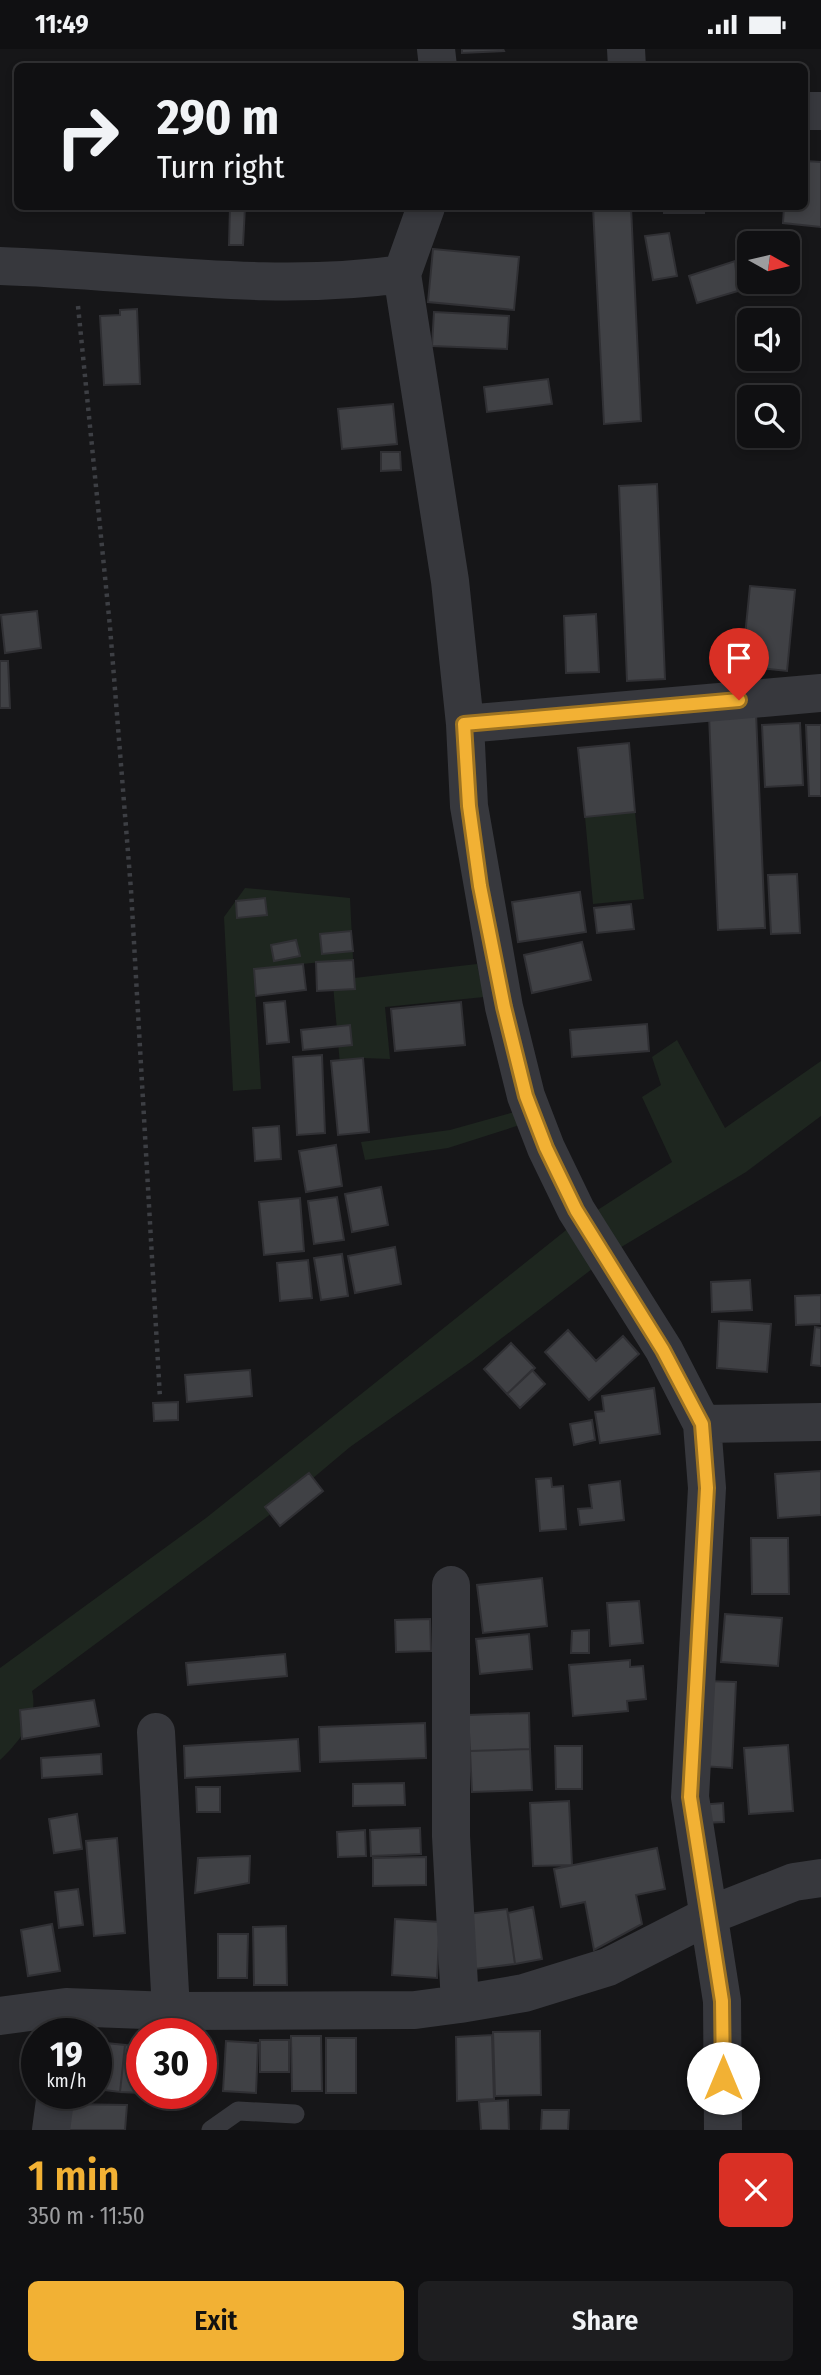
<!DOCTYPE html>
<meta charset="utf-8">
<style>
:root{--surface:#101012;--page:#1e1e20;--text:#f1f3f6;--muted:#9c9d9f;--line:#303032;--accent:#f2b134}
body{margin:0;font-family:"Fira Sans Condensed",sans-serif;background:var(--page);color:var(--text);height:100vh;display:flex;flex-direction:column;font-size:26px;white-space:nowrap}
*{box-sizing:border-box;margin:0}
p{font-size:23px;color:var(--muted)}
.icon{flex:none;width:38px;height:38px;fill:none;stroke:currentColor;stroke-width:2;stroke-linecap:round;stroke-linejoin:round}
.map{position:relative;height:2081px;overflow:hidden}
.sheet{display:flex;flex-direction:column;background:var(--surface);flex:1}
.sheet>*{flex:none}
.guide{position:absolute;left:14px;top:14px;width:794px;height:147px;border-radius:10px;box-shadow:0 4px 10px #0003,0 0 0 2px var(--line);background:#101012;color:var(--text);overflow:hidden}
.needle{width:46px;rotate:98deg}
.fabs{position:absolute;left:737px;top:182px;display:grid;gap:14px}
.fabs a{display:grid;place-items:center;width:63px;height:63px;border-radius:10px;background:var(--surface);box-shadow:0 4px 10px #0003,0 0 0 2px var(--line);font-size:35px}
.speed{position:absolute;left:21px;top:1969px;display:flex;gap:14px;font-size:35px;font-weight:700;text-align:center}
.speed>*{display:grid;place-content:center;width:91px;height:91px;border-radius:50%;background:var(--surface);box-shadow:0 4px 10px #0003,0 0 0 2px var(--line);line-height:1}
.speed small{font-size:18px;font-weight:400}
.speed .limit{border:10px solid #d22;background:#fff;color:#111}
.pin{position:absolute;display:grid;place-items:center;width:60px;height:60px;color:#fff;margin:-72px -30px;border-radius:50% 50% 50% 0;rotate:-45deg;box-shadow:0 0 7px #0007}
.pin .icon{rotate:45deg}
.me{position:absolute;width:77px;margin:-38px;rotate:0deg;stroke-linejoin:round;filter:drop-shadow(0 0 5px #0008)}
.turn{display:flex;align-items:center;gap:24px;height:147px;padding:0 28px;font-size:32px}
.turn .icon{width:91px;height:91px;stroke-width:2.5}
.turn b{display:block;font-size:49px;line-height:60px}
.round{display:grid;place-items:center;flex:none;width:74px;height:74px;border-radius:10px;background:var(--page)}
.headline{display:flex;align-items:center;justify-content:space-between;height:119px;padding:0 28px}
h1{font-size:42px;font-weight:600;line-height:52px;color:var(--accent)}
.action{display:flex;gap:14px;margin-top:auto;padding:14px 28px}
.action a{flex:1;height:80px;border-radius:10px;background:var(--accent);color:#111;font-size:28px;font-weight:600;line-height:80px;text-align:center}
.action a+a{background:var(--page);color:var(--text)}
.status{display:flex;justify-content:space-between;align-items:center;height:49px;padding:0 35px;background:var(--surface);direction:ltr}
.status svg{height:19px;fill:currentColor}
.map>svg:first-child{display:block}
.green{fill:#1e261f}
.building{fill:#404145;stroke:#303034;stroke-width:2}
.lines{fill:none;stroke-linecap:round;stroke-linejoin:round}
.path{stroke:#3d3f44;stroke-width:4.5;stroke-dasharray:3.5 5;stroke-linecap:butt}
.lane{stroke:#37383d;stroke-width:19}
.street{stroke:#37383d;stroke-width:38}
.route-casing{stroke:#9d7322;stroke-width:18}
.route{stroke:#f2b134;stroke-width:12}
</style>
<div class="status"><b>11:49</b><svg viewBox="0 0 49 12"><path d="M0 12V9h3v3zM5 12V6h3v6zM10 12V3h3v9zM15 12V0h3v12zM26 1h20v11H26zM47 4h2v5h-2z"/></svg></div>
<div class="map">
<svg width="821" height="2081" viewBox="0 0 821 2081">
<rect width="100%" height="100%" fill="#161618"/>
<!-- green -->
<path class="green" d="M635 763 644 850 593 855 585 768Z
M245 839 350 849 354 929 477 915 484 948 385 958 390 1010 363 1009 340 1016 331 912 254 920 261 1040 233 1042 224 868Z
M677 991 725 1079 821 1012V1067L746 1123 618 1200 596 1162 672 1113 642 1048 661 1036 652 1008Z
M518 1062 523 1075 448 1099 365 1111 361 1093 450 1081Z
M570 1178 592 1220 472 1312 350 1398 268 1467 32 1642C39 1669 19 1693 0 1711V1619L206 1469Z"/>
<!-- building -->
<path class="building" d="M462 0H503L504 2 462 4Z
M805 112 821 113V178L783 174 784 158H805Z
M230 158H245L243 196H229Z
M593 158H631L641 372 604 375Z
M664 158H704V164H664Z
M669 184 677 227 653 231 645 187Z
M433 200 519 208 514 261 428 253Z
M735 212 738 242 697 254 689 227Z
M137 260 140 335 104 336 100 267 120 266V261Z
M434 263 509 267 507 300 432 297Z
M548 330 552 355 487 363 484 338Z
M393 355 397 395 342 400 338 360Z
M381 403H400L401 421 381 422Z
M657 435 665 630 627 632 619 437Z
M750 537 795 541 787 622 742 617Z
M37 562 41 599 5 604 1 566Z
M596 565 599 623 566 624 564 567Z
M0 612H8L10 659H0Z
M756 664 765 879 718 881 709 666Z
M800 674 803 736 765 738 762 676Z
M806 676H821V747H809Z
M629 694 635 763 585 768 578 699Z
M797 825 800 884 771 885 768 826Z
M580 843 586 883 518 893 512 853Z
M265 849 267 866 237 869 236 852Z
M631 855 634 880 597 884 594 859Z
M351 882 353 902 322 905 320 885Z
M296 891 300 907 274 912 271 896Z
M582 893 591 931 532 944 524 906Z
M353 911 355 940 317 942 316 913Z
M303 915 306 941 256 947 254 920Z
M285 952 289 993 267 995 264 954Z
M461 953 465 996 395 1002 391 960Z
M647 975 649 1002 572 1008 570 981Z
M350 976 352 996 303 1001 301 981Z
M322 1006 325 1084 297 1086 293 1008Z
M363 1009 369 1083 338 1086 331 1012Z
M279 1077 281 1110 255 1112 253 1079Z
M336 1096 342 1137 306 1143 299 1102Z
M381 1138 388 1176 352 1183 345 1145Z
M337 1148 344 1191 314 1195 308 1152Z
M300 1149 304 1202 264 1206 259 1153Z
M395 1198 401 1235 355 1244 348 1207Z
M342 1205 348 1247 321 1251 314 1209Z
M308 1211 312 1249 280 1252 277 1214Z
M750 1231 752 1261 712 1263 711 1233Z
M821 1246V1275L796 1276 795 1247Z
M719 1272 771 1275 767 1323 717 1319Z
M815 1278 821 1279V1317L811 1316Z
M568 1281 596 1312 623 1287 639 1305 589 1351 545 1303Z
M511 1294 535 1319 507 1345 484 1320Z
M250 1321 252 1347 187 1353 185 1326Z
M532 1321 545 1335 520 1359 507 1345Z
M654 1339 660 1385 600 1394 595 1363 604 1362 602 1347Z
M178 1353V1371L154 1372 153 1354Z
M592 1371 595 1391 574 1396 570 1375Z
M821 1422V1466L778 1469 775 1425Z
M309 1424 323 1442 280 1477 265 1458Z
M551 1429 552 1438 563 1437 566 1480 540 1482 536 1430Z
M620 1432 624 1471 580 1476 578 1460 592 1459 589 1436Z
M751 1489H788L789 1545H752Z
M542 1529 547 1577 483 1584 477 1536Z
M639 1552 643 1594 610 1597 607 1554Z
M725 1565 782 1569 778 1617 721 1613Z
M430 1570 431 1602 396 1603 395 1571Z
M589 1581V1604H571L572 1582Z
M529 1585 532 1620 480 1625 476 1590Z
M285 1605 287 1627 188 1636 186 1614Z
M630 1611V1618L643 1617 646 1650 627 1652 628 1662 573 1667 569 1616Z
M705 1632 736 1633 732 1719 701 1717Z
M94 1651 99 1677 22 1690 20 1661Z
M529 1664 530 1700 470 1702 468 1666Z
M425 1674 426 1709 320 1713 319 1678Z
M298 1690 300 1722 185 1729 184 1697Z
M788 1696 793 1762 749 1765 744 1699Z
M555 1697H582V1740H556Z
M530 1700 532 1741 472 1743 470 1702Z
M101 1705 102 1725 42 1729 41 1709Z
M404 1734 405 1756 353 1757V1735Z
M196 1738H220V1763H197Z
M569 1752 572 1816 533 1817 530 1754Z
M723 1754 724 1773 702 1774 700 1756Z
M77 1765 82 1800 54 1804 49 1770Z
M420 1779 421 1805 371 1807 370 1781Z
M365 1781 366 1807 338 1808 337 1783Z
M117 1789 125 1884 94 1887 86 1792Z
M657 1799 665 1840 636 1846 642 1875 594 1901 585 1853 561 1858 554 1820Z
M250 1807 249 1834 195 1844 198 1809Z
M426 1808V1836L373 1837V1809Z
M78 1840 83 1876 59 1879 55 1843Z
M533 1858 542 1910 515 1915 508 1864Z
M507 1860 515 1915 475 1920 467 1865Z
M395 1870 440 1873 437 1929 392 1926Z
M52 1875 60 1922 28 1927 21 1881Z
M286 1877 287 1936H254L253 1878Z
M218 1885H248L247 1929H218Z
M540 1982 541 2046 495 2047 493 1983Z
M492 1986 494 2050 457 2052 456 1988Z
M291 1987H321L322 2042H292Z
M326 1989H356V2044H326Z
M260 1991H289V2023H260Z
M226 1992 258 1994 256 2044 223 2042Z
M96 1993 125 1996 120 2043 96 2040Z
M125 1996 142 1997V2044L120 2043Z
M508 2051 509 2081H481L479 2053Z
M64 2055 127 2056 125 2081H67Z
M542 2061H569L568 2081H541Z"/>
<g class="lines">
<!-- path -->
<path class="path" d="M78 257 110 578 131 841 160 1349"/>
<!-- lane -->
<path class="lane" d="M211 2081 238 2062 295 2065"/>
<!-- street -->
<path class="street" d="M436 0 438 18
M626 0 627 18
M805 62H821
M426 158 402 225 450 532 465 675 469 757 504 958 526 1047 546 1099 576 1161 664 1301 702 1375 707 1439 690 1748 722 1952 723 2081
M0 217C133 221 269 244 402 225
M465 675 821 644
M702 1375 821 1373
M451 1536V1787L460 1955
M156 1683 171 1962
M0 1967 66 1958 171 1962 415 1961 460 1955 524 1944 608 1918 710 1866 794 1833 821 1829
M51 2081 56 2044"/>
</g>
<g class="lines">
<!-- route casing -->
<g class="route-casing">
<path id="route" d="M723 2029 722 1952 690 1748 707 1439 702 1375 663 1301 576 1161 546 1099 526 1047 504 958 480 837 469 757 464 675 739 651"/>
</g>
<!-- route -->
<use href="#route" class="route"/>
</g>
</svg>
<div class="fabs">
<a><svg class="needle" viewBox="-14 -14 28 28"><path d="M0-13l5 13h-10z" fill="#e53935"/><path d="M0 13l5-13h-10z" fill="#9c9d9f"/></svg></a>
<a><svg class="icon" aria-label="sound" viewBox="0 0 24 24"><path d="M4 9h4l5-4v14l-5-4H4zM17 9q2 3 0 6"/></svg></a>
<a><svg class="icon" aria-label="search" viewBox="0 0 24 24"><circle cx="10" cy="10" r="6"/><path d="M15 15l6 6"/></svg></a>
</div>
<div class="speed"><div>19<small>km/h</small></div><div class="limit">30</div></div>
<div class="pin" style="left:739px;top:651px;background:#d93025"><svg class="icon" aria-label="arrive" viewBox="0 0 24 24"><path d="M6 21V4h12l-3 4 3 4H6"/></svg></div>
<svg class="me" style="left:723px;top:2029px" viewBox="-20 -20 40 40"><circle r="19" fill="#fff"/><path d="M0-13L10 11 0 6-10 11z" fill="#f2b134"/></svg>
<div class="guide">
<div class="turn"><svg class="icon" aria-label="right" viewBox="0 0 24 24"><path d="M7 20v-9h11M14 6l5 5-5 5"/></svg><div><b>290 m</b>Turn right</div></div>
</div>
</div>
<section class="sheet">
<div class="headline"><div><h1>1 min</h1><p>350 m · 11:50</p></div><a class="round" style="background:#d93025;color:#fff"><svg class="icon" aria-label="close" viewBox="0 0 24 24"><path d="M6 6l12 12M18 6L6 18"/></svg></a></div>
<div class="action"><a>Exit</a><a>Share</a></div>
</section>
